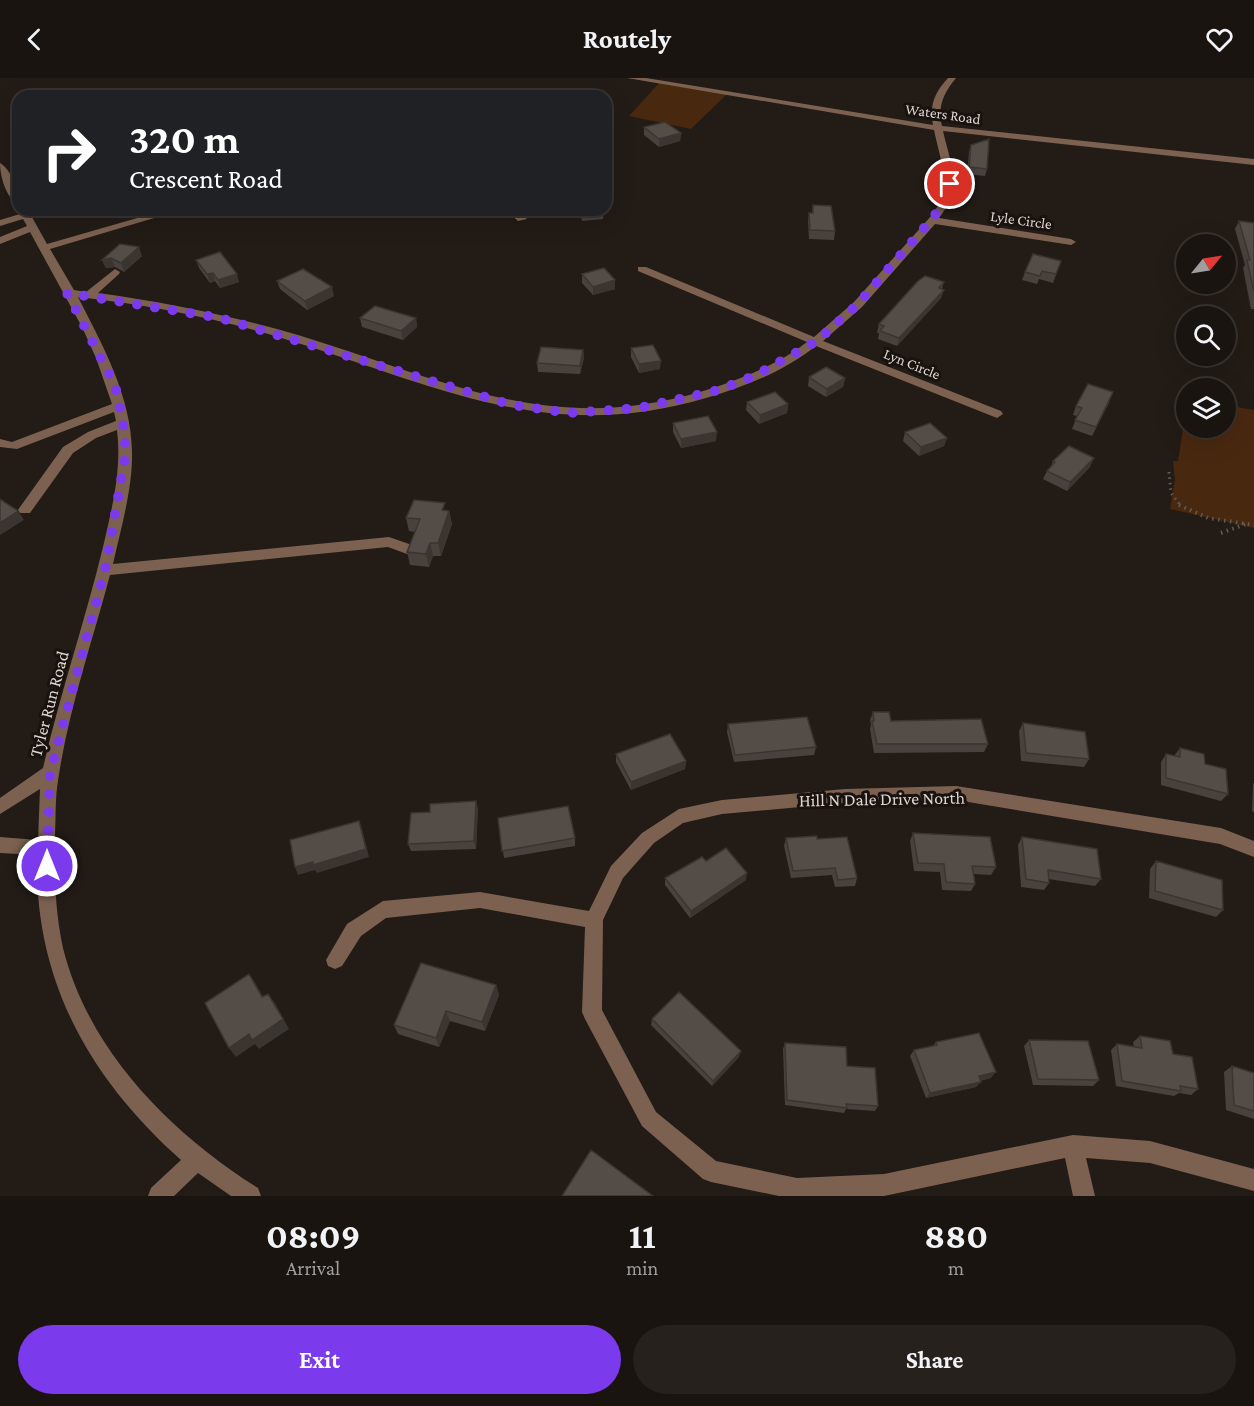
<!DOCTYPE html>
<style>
:root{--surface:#1a1410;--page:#27211e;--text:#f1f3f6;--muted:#9f9e9f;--line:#383330;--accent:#7c3aed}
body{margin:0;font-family:"Crimson Pro",serif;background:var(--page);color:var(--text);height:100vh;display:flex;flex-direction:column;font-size:22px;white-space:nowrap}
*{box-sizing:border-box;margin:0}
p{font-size:20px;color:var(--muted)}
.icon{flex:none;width:33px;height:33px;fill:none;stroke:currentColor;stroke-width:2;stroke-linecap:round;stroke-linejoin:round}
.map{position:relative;height:1118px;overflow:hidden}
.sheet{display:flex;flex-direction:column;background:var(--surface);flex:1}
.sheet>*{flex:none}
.guide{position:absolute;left:12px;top:12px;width:600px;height:126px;border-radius:18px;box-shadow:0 6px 24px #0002,0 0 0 2px var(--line);background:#202124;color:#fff;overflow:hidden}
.needle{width:39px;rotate:60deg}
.fabs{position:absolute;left:1176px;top:156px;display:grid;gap:12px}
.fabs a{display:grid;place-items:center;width:60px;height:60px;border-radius:50%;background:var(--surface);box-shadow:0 6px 24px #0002,0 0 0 2px var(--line);font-size:30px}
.pin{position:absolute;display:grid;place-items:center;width:51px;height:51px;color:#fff;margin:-26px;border:3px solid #fff;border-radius:50%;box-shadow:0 2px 6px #0007}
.me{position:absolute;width:66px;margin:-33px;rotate:0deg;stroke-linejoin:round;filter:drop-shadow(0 0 4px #0008)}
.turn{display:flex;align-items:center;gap:21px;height:126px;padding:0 18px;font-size:27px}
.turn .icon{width:78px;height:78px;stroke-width:2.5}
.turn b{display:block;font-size:42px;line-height:51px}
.eta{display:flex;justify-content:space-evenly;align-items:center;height:102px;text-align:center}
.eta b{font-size:36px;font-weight:700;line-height:42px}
.cta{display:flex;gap:12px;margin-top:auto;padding:12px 18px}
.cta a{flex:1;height:69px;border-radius:36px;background:var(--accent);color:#fff;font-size:24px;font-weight:700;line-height:69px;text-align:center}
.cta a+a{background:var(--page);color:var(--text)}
header{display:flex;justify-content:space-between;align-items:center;height:78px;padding:0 18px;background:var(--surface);font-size:27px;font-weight:700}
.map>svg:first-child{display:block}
.green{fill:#492810}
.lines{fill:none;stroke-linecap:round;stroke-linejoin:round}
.path-far1{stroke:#615b56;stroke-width:3;stroke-dasharray:1.5 4;stroke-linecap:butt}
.path{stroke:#615b56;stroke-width:4;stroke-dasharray:1.5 4.5;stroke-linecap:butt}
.minor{fill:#7c6150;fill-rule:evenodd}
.wall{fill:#48413d}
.shaded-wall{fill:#3b3532}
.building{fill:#544c47;stroke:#3b3532;stroke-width:1.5}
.route{stroke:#7c3aed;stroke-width:10;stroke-dasharray:0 18}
.labels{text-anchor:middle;stroke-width:6;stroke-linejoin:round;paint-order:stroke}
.far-street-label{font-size:15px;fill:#dbd6d2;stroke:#19120e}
.street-label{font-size:18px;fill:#dbd6d2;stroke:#19120e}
</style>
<header><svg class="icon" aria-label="back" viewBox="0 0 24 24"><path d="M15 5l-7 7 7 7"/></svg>Routely<svg class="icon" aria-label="heart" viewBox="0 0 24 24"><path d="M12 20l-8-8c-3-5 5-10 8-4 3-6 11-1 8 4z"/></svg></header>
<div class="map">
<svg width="1254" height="1118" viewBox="0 0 1254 1118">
<rect width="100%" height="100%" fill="#221b16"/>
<!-- green -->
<path class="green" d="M661 3 727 16 691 51 629 38Z
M1226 327 1254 332V450L1170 431 1175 402 1173 383H1178L1186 332V350H1226Z"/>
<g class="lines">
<!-- path-far1 -->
<path class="path-far1" d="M1169 394 1171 415 1181 428"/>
<!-- path -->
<path class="path" d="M1179 427 1208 440 1254 447
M1221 455 1246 446"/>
<!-- minor -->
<path class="minor" d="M627 0H646L933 47C929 27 935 14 948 0H956C944 15 937 28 942 48L1254 81V87L943 53C951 88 963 109 939 140L1071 161 1076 164 1071 167 935 146 862 229 823 263 1001 333 1003 336 997 340 816 268C784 293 745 309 706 320 547 367 439 308 291 263 222 241 150 227 78 219 103 268 131 318 132 373 133 410 121 450 113 486L389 459 412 467 414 471 407 476 388 469 110 497C92 565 68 633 58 703 55 721 56 739 55 757 54 795 55 833 63 870 89 974 171 1055 258 1110L261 1118H231L198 1095 174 1118H148L151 1110 181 1082C89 1000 34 902 37 777L0 775V759L38 762 40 711 0 736V720L43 690C60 616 85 543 103 469 112 430 122 392 117 352L96 360 73 375 30 435H20L18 432 20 429 63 369 88 354 116 343 114 334 17 371 0 369V361L12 364 112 326 96 280 82 249 30 154 0 166V159L27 148 23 141 0 148V142L20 136 18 132H28L47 166 165 132H181L50 171 74 212 86 214 115 191 120 194 119 196 98 215C165 224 232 238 298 257 440 300 547 359 700 314 737 303 776 288 807 264L638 193V189H646L814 259 854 224 932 137C953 109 940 82 934 52Z
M0 85C12 92 18 113 18 126 6 120 0 98 0 85Z
M506 132H517L527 141 518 143Z
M956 708 1221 750 1254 763V779L1220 766 956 722 845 725 722 736 683 745 654 765 623 800 603 842 602 932 656 1034 716 1083 797 1100 884 1096 1073 1057 1150 1063 1254 1091V1113L1150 1085 1086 1080 1095 1118H1073L1065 1080 884 1118H779L711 1104 703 1101 642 1048 585 941 582 934 585 849 480 830 386 840 361 858 342 888 335 891 328 888 326 882 347 846 383 823 480 814 589 833 611 788 642 755 679 731 722 722 845 711Z"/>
</g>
<!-- wall -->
<path class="wall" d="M644 49 681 55 680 63 659 69 644 57Z
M971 67 987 91 985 98 967 96 969 74Z
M813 127 835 153 834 162 809 161 808 143 809 135H812Z
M579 132H603V141L582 143Z
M1239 143 1254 145V231H1251L1243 190 1245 187 1235 151Z
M142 178 124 194 115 189 106 190 102 182Z
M196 182 239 204 220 210 215 203 210 205 199 190Z
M1061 183 1053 205 1039 201 1037 206 1022 202 1025 194Z
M582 196 615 211 593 217 582 205Z
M277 203 334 218 307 232 280 211Z
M944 204 942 211 944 212 941 220 897 268 878 261 879 255H877L879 246Z
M360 240H416L417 249 403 262 362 249Z
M631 270 660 291 639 295 631 279Z
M583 272 584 280 580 296 538 294 537 285Z
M809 299 845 300 843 309 826 319 808 308Z
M1110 323 1092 358 1072 351 1077 338 1073 337 1076 328Z
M747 324 788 326 787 335 759 346 746 332Z
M673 345 716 363 681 370 673 354Z
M905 354 947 360 944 368 919 378 903 363Z
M1053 383 1090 389 1067 413 1043 401 1047 393 1051 388Z
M447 433H449L452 446 441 478H433L429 489 410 487 407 474 415 454 409 453 406 440Z
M873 634 891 643 988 666 984 674 874 675 870 651 871 647 870 642Z
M1023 645 1089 681 1084 689 1021 683 1019 653Z
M728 646 816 669 814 677 734 684 727 654Z
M1180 670 1205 686 1228 716 1221 723 1161 707V684L1166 676 1174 678Z
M616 676 686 683 685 691 631 712 616 684Z
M1254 705V734L1252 733 1253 706Z
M478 730 476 771 411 773 408 766 430 734Z
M498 740 575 760V768L504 780Z
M913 755 996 789 991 797 974 796 975 806 971 813 942 812 940 794 914 793 910 763Z
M1022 759 1101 801 1095 808 1048 801 1049 805 1044 812 1021 809 1018 767Z
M786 760 817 761 857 800 855 808 835 809 832 797 791 800 784 768Z
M1156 783 1223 832 1216 839 1149 820 1150 791Z
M665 800 746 802 690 840 665 807Z
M496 907 499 917 485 953 450 943 439 969 398 956 394 947Z
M652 941 739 979 712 1008 651 947Z
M1140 958 1173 976 1198 1011 1191 1017 1179 1015 1174 1018 1116 1008 1111 972 1117 966 1134 969 1133 964Z
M1029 962 1099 1002 1093 1008 1033 1007 1024 968Z
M936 964 991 1000 980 1003 976 1009 926 1020 910 978 914 972 933 968Z
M785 965 847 988 878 1028 875 1033 846 1031 844 1035 785 1027 783 971Z
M1232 988 1254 995V1041L1226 1032 1224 994Z"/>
<!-- shaded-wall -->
<path class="shaded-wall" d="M681 55 680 63 659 69V61Z
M139 169 142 178 124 194 121 185Z
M111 180 115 189 106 190 102 182Z
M213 195 215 203 210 205 207 196Z
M237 196 239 204 220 210 218 202Z
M615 202V211L593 217V209Z
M332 209 334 218 307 232 305 223Z
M944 212 941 220 897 268 899 260Z
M416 240 417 249 403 262 401 253Z
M583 272 584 280 580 296V288Z
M661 283 660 291 639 295V286Z
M845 300 843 309 826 319 827 311Z
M788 326 787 335 759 346 760 337Z
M717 354 716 363 681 370V361Z
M947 360 944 368 919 378 921 369Z
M1094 380 1090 389 1067 413 1070 404Z
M18 433 24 442 0 457V445Z
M449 433 452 446 441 478 438 465Z
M430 465 433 478 429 489 426 476Z
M686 683 685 691 631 712V704Z
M476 723 478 730 476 771 474 763Z
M359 743 362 751 369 779 317 795 315 792 298 797 295 789Z
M747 795 746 802 690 840 691 833Z
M249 896 256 906 269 929 262 919Z
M496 907 499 917 485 953 482 944Z
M268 916 275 925 289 951 259 971 255 966 236 979 229 970Z
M446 933 450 943 439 969 436 960Z
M741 973 739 979 712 1008 713 1003Z
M996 994 991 1000 974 1004 979 998Z
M981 1004 976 1009 926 1020 930 1015Z"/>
<!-- building -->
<path class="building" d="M665 44 681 55 659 61 644 49Z
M989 61 987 91 969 89 971 67Z
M813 127 831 128 835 153 810 152 809 135H813Z
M581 132H603V133L582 135Z
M1239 143 1254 145V214L1247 182H1250Z
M120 166 139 169 121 185 111 180 102 182Z
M220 174 237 196 218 202 213 195 207 196 196 182Z
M1033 176 1061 183 1056 196 1042 193 1040 198 1025 194Z
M604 190 615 202 593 209 582 196Z
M303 191 332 209 305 223 277 203Z
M925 198 944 204 939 210 944 212 899 260 880 253 884 248 879 246 918 203Z
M375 228 416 240 401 253 360 240Z
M653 267 661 283 639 286 631 270Z
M541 269 583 272 580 288 537 285Z
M826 289 845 300 827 311 809 299Z
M1088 306 1113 314 1096 349 1075 342 1082 330 1076 328Z
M775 314 788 326 760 337 747 324Z
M708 338 717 354 681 361 673 345Z
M930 345 947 360 921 369 905 354Z
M1069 368 1094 380 1070 404 1047 393 1055 384 1053 383Z
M0 421 18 433 0 445Z
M414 422 445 425 442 432 449 433 438 465H430L426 476 407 474 420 441 406 440Z
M873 634H889L891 643 981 641 988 666H877L872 643H874Z
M807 639 816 669 735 677 728 646Z
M1023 645 1085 654 1089 681 1026 675Z
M670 656 686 683 631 704 616 676Z
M1180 670 1204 676 1205 686 1226 691 1228 716 1166 700V676L1180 679Z
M476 723 474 763 408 766 411 735 430 734V726Z
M568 728 575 760 502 773 498 740Z
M359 743 366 771 313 787V784L295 789 290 762Z
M913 755 990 759 996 789 972 788 975 806 946 804 944 786 918 785Z
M817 758V761L847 759 857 800 838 802 835 790 793 793 786 760Z
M1022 759 1097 771 1101 801 1048 792 1049 805 1026 801Z
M726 770 747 795 691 833 665 800 702 779 706 783Z
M1156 783 1222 802 1223 832 1155 813Z
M421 885 496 907 482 944 446 933 436 960 394 947Z
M249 896 262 919 268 916 283 941 252 962 249 956 229 970 205 925Z
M679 914 741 973 713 1003 652 941Z
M979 955 996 994 979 998 981 1004 930 1015 914 972 937 967 936 964Z
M1140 958 1170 963 1173 976 1192 979 1198 1011 1180 1008 1181 1013 1122 1003 1117 966 1142 970Z
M1029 962 1088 963 1099 1002 1038 1001Z
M785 965 846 969 847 988 875 990 878 1028 846 1026 847 1030 787 1022Z
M1232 988 1254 995V1033L1234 1027Z
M591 1072 653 1118H562Z"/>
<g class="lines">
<!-- route -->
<path class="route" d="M47 788 50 695 105 492 126 375 123 345 115 307 67 215 220 240 512 327 570 335 639 330 719 312 756 297 817 263 857 227 931 142 947 121 950 106"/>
</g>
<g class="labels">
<!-- far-street labels -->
<g class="far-street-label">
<text transform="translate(943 36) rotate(8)" y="5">Waters Road</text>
<text transform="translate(1021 142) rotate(8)" y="5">Lyle Circle</text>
<text transform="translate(912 286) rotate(22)" y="5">Lyn Circle</text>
</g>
<!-- street labels -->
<g class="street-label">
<text transform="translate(49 626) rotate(-75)" y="6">Tyler Run Road</text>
<text transform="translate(882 721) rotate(-1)" y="6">Hill N Dale Drive North</text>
</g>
</g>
</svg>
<div class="fabs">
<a><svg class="needle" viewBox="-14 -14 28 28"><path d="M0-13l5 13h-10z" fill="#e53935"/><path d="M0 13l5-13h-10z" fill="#9f9e9f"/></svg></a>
<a><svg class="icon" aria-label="search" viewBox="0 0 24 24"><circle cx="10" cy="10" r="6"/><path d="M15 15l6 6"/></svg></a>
<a><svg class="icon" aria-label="layers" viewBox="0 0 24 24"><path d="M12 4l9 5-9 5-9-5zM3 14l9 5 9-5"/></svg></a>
</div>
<div class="pin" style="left:950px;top:106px;background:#d93025"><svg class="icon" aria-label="arrive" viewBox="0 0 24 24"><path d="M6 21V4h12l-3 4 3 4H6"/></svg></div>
<svg class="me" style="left:47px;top:788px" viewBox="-20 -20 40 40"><circle r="17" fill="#7c3aed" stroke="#fff" stroke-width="3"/><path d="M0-11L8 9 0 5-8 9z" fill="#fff"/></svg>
<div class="guide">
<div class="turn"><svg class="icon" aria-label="right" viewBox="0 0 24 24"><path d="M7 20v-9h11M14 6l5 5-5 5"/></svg><div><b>320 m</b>Crescent Road</div></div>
</div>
</div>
<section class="sheet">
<div class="eta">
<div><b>08:09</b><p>Arrival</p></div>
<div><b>11</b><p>min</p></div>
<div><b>880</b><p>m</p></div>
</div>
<div class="cta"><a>Exit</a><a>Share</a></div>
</section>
